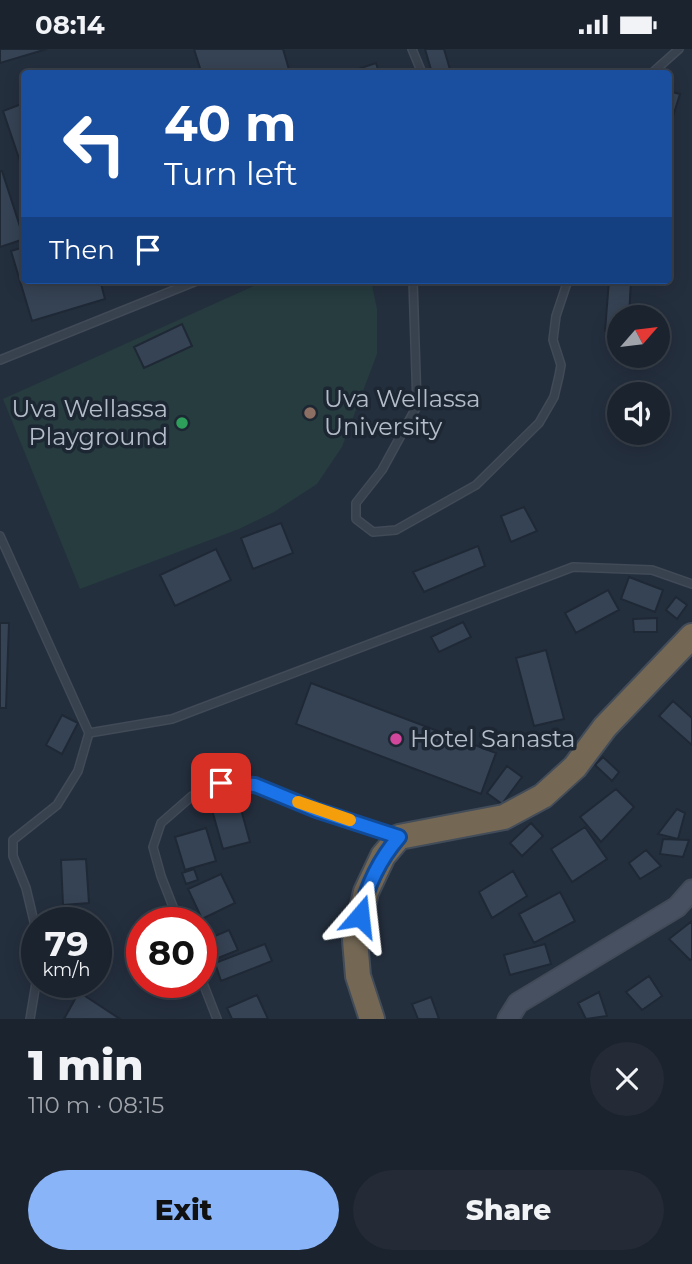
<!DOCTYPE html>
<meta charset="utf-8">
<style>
:root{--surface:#1b232e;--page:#242b36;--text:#f1f3f6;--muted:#a0a4aa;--line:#39404a;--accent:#8ab4f8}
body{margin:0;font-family:Montserrat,sans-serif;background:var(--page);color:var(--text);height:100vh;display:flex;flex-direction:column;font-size:26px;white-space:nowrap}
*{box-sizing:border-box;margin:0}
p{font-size:23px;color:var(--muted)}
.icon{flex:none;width:38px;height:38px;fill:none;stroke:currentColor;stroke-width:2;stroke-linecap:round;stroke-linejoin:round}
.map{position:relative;height:970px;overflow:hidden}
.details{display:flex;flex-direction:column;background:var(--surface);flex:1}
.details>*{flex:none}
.guide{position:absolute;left:21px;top:21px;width:651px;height:214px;border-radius:7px;box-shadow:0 4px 18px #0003,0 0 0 2px var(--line);background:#1a4fa0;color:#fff;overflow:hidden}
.needle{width:46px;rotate:62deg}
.buttons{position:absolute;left:607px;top:256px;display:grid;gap:14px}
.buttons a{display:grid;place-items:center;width:63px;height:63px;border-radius:50%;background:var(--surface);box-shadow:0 4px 18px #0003,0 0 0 2px var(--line);font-size:35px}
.speed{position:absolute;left:21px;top:858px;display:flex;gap:14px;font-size:35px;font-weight:700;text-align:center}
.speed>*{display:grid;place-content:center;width:91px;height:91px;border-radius:50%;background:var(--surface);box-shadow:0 4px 18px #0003,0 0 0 2px var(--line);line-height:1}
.speed small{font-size:18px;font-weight:400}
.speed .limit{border:10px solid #d22;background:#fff;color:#111}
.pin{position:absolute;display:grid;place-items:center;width:60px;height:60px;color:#fff;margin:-30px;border-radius:14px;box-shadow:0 4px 10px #0006}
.me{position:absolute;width:77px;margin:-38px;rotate:17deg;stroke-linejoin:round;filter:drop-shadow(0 0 5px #0008)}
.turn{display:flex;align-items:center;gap:24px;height:147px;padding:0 28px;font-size:32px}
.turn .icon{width:91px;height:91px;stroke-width:2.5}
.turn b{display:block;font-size:49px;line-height:60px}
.then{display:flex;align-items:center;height:66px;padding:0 28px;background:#0003;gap:14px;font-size:26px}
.round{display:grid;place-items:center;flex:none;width:74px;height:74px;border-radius:37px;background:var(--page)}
.head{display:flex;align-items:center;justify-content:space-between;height:119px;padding:0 28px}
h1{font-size:42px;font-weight:800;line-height:52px}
.button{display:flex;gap:14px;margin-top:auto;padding:14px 28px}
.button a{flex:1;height:80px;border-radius:42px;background:var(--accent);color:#111;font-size:28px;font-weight:800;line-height:80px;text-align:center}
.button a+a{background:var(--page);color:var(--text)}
.status{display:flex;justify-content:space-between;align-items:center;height:49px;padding:0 35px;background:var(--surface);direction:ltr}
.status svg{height:19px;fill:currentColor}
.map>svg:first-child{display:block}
.green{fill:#263c3f}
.building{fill:#364354;stroke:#1f2835;stroke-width:2}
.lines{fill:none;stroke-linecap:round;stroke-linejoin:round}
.lane-casing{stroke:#414a57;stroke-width:10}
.secondary-casing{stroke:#414a57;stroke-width:23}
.highway-casing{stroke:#434c59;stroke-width:28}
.lane{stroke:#38414e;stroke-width:7}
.secondary{stroke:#465061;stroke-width:19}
.highway{stroke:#746855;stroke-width:24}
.route-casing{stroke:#114b97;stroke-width:18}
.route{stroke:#1a73e8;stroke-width:12}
.slow{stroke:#f59e0b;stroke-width:12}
.education-dot{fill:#8d6e63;stroke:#1d2633;stroke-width:2.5}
.leisure-dot{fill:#2e9e5b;stroke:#1d2633;stroke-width:2.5}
.hotel-dot{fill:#d1479c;stroke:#1d2633;stroke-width:2.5}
.labels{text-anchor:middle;stroke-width:7;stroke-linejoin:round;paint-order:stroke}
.poi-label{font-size:24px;fill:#b4bcc9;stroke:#1d2633;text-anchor:start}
</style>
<div class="status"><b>08:14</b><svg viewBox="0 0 49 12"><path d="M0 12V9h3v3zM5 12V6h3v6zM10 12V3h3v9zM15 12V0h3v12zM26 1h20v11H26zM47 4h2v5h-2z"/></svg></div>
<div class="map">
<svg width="692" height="970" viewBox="0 0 692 970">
<rect width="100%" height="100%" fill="#242f3e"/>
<!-- green -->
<path class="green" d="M267 231H371L377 260V305L342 398 317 435 274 463 239 480 80 540 3 350Z"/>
<!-- building -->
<path class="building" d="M0 0H47L0 14Z
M194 0H283L290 24H197L200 19Z
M425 0H444L451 24H432Z
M376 14 379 24H346Z
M668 42 680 45 668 83Z
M24 54V124L3 62Z
M0 122H2L24 190 0 198Z
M24 198V231H100L105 250 32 272 11 202Z
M609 231H631L629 268H620V286L605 282Z
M182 275 192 297 144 319 134 298Z
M524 458 537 482 511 493 501 467Z
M281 474 293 504 253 520 241 489Z
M478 497 485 517 424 543 413 523Z
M216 500 231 531 175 557 160 526Z
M629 528 663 541 655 563 621 550Z
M608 541 619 561 576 584 565 564Z
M676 548 687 556 677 570 666 561Z
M657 569V583H634L633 570Z
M463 573 471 588 439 603 431 588Z
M0 574H9L6 659H0Z
M546 601 564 670 534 677 516 609Z
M311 634 496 704 481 745 296 675Z
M673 652 692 669V696L659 667Z
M62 666 78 674 62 705 46 696Z
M603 708 619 723 612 732 595 716Z
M507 717 522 728 502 755 487 744Z
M616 740 634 758 601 793 580 768Z
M239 753 250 793 223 800 212 761Z
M677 760 685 764 678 790 658 785Z
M531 774 543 787 522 807 510 794Z
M585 778 607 810 572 833 551 800Z
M206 779 216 812 185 821 175 788Z
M663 790 689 791 683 808 660 805Z
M646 801 661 817 640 830 629 814Z
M86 810 89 854 63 856 61 811Z
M194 820 198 831 186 835 182 824Z
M513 822 527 847 492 869 479 843Z
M221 825 235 854 202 870 188 840Z
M560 843 575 872 534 894 519 865Z
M692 872V910L690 911 669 890Z
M229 881 238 901 211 912 203 892Z
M265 895 272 912 221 932 215 914Z
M545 895 551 915 510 926 504 906Z
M649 927 662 947 642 961 626 943Z
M79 943 120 970H64Z
M599 943 607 967 586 970 578 954Z
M257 946 268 970H232L227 959Z
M431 948 439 970H418L412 955Z"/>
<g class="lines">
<!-- lane casing -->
<g class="lane-casing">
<path id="lane" d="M412 0 422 24
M652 24 679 0
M413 231 417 357 382 421 356 454V470L373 483 396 481 476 436 539 374 554 348 559 327 561 316 553 291 556 267 568 231
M0 311 199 231
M0 487 89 684 172 670 573 518 652 521 692 535
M179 873 161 827 153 798 161 774 192 747 221 734 255 736 316 761 394 785
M37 885 26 839 13 807V791L57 756 78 722 89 684
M201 929 217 970
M30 970 37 928"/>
</g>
<!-- secondary casing -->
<g class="secondary-casing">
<path id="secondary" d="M508 970 518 954 677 858 692 841"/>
</g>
<!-- highway casing -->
<g class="highway-casing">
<path id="highway" d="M372 970 358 927 355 891 366 843 383 807 399 788 504 768 543 747 575 718 605 678 692 587"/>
</g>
<!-- lane -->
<use href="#lane" class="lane"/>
<!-- secondary -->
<use href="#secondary" class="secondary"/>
<!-- highway -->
<use href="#highway" class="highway"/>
</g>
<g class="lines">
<!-- route casing -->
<g class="route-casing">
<path id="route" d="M221 734 255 736 316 761 399 788C379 811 367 836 360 867"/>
</g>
<!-- route -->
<use href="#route" class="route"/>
<!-- slow -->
<path class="slow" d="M298 753 350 771"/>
</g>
<!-- markers -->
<circle class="education-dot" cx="310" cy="364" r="7"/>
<circle class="leisure-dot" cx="182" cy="374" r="7"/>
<circle class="hotel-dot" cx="396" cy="690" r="7"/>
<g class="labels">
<!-- poi labels -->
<g class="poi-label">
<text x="324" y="358">Uva Wellassa<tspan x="324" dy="28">University</tspan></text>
<text x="168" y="368" text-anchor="end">Uva Wellassa<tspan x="168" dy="28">Playground</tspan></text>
<text x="410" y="698">Hotel Sanasta</text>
</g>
</g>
</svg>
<div class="buttons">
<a><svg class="needle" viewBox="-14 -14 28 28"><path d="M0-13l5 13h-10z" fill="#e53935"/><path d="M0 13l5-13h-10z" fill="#a0a4aa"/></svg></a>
<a><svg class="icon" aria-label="sound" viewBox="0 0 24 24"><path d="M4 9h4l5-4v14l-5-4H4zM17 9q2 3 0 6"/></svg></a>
</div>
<div class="speed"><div>79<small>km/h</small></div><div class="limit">80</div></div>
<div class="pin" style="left:221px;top:734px;background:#d93025"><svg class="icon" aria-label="arrive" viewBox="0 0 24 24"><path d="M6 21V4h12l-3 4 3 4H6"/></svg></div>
<svg class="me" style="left:360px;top:867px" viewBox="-20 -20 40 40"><path d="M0-17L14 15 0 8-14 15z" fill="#1a73e8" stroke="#fff" stroke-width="4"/></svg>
<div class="guide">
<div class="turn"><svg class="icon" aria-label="left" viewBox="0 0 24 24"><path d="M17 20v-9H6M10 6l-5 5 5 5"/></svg><div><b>40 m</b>Turn left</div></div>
<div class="then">Then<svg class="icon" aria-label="arrive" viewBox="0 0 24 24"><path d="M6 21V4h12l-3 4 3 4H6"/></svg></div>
</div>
</div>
<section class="details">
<div class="head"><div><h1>1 min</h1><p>110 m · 08:15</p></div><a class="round"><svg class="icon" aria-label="close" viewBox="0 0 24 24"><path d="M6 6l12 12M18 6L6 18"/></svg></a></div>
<div class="button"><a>Exit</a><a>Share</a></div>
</section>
